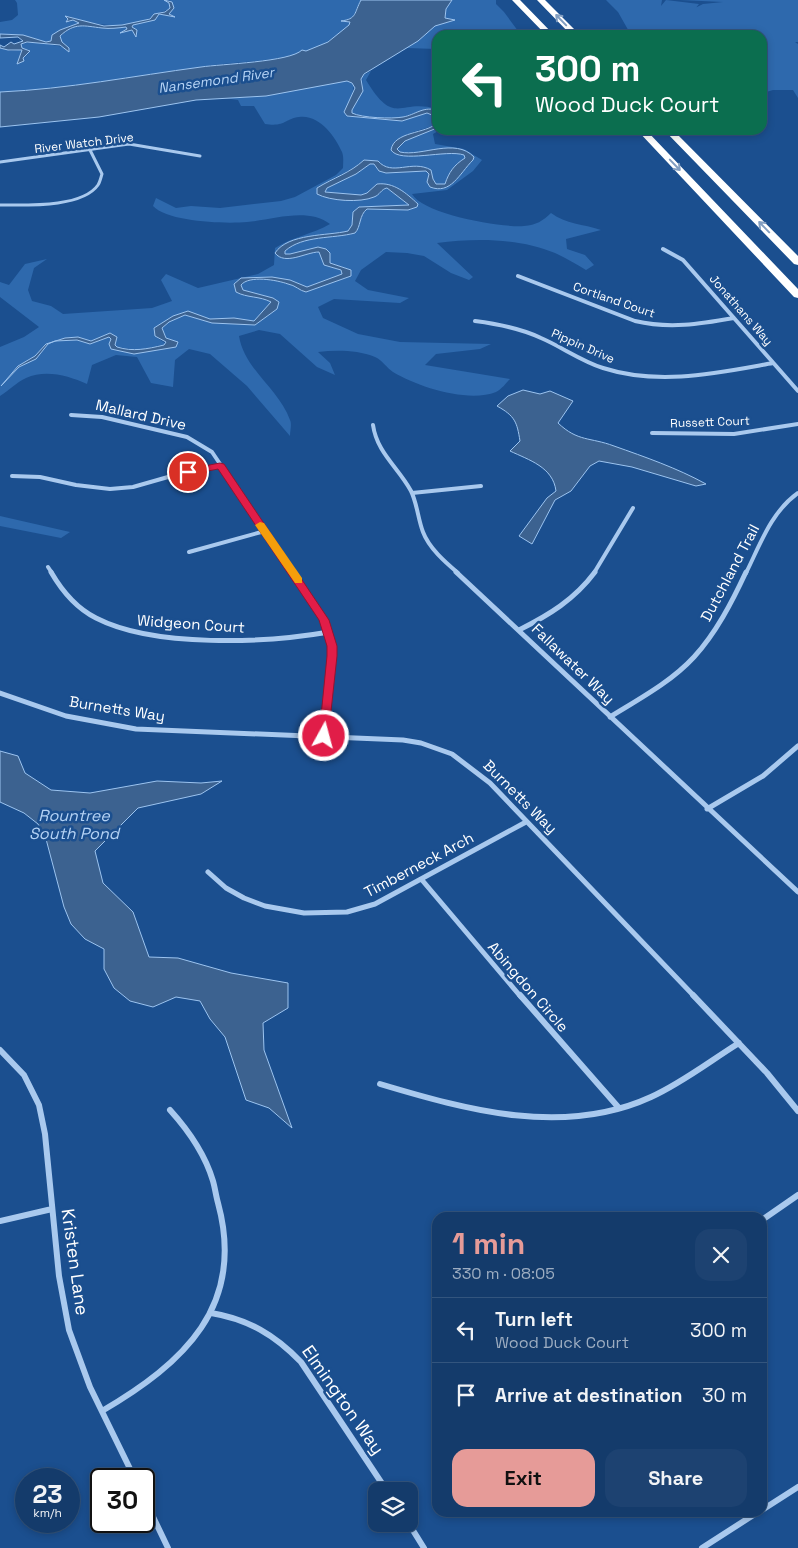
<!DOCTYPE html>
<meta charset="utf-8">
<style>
:root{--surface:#143b6b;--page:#1d4271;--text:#f1f3f6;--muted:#9dadc1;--line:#33557e;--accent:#e69b98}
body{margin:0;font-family:"Space Grotesk",sans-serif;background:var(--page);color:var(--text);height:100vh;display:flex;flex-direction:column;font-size:19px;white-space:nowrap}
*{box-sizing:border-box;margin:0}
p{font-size:16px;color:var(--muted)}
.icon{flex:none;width:28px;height:28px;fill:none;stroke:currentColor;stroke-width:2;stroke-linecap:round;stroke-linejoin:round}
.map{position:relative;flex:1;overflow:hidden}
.details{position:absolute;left:432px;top:1212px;width:335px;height:305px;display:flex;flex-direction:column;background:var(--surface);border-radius:15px;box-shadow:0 2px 8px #0003,0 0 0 1px var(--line)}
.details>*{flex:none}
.guide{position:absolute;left:432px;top:30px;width:335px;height:105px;border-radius:15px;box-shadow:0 2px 8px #0003,0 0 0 1px var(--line);background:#0b6e4f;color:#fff;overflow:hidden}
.tools{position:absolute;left:368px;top:1482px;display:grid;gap:10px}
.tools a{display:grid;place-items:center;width:50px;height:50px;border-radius:10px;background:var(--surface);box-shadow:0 2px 8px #0003,0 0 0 1px var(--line);font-size:25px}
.speed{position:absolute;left:15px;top:1468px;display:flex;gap:10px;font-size:25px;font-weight:700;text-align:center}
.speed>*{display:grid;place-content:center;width:65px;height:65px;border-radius:50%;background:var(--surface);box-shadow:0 2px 8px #0003,0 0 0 1px var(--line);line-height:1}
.speed small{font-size:12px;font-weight:400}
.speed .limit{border:2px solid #111;border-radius:8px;background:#fff;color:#111}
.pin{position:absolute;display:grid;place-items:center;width:42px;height:42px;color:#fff;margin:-21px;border:2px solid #fff;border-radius:50%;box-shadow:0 1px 5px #0007}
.me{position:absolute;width:55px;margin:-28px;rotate:7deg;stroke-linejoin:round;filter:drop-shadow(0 0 4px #0008)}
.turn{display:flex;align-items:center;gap:18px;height:105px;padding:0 20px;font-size:22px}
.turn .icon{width:65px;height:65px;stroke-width:2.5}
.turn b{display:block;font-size:35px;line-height:42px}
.round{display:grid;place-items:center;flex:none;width:52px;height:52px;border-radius:15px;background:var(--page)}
.headline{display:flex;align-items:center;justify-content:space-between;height:85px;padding:0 20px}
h1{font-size:30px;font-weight:700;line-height:38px;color:var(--accent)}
.action{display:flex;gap:10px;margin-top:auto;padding:10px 20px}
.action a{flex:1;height:58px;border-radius:15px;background:var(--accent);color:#111;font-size:20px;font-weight:700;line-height:58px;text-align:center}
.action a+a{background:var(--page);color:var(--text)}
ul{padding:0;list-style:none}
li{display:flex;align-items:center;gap:15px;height:65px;padding:0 20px;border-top:1px solid var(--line)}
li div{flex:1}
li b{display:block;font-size:19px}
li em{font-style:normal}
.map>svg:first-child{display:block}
.green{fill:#2e69ad}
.water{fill:#3c6290;stroke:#9cc4f0}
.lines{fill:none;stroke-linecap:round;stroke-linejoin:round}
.minor-far3{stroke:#a9c9ee;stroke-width:3}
.minor-far2{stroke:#a9c9ee;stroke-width:4}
.minor-far1{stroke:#a9c9ee;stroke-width:5}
.minor{stroke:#a9c9ee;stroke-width:6}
.motorway{fill:#fff;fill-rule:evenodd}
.oneway{stroke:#829ec1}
.route{fill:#e11d48;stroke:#92132f}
.slow{fill:#f59e0b}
.labels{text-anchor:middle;stroke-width:5;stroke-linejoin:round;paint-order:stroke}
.far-street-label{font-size:12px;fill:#fff;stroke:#1b4f8f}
.far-water-label{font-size:14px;font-style:italic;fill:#b5d3f5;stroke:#1b4f8f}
.street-label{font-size:15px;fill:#fff;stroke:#1b4f8f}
.water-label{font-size:16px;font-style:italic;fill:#b5d3f5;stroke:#1b4f8f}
.near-street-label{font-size:18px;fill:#fff;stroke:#1b4f8f}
</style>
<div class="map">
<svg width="798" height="1548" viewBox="0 0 798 1548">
<rect width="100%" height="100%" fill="#1b4f8f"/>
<!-- green -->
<path class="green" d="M15 0H164L169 3 170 8C165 12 161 11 157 14 131 31 95 26 68 16L69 22 73 20 81 22 60 30 52 41 46 42 26 36 0 34V22L12 20 18 15 17 3Z
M169 0H361L353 17 344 21 350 22V25C338 35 327 44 312 49 277 63 236 61 200 67 133 76 68 89 0 92V48L11 51 22 50 17 63 28 54 29 50 22 48 21 44C34 40 56 46 69 48L62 42 60 36C76 22 84 26 102 28 110 29 118 28 126 27L128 28 125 31H134L135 36 137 35 132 27 133 25 155 20 159 14 173 17 168 14 172 2Z
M452 0H496V4L504 12 521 35H438L437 49 406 48 435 26 454 20 445 18 446 9Z
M606 0H662L661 6 666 0 699 4 695 9 689 11 703 4 723 2 680 0H798V42H795L798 44V98L793 90H773L763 93 762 35H631L618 12Z
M371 71 366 80C395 128 399 98 437 109L438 111C425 105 415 115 403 117 392 119 362 118 352 113L351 110 363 91 362 76Z
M340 81H349L354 85 351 99 344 112 347 116 402 121 427 113 436 115V125C423 130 394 134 391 150 400 163 445 149 464 155L465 158C454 165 449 172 445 184H436L433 179 431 170C414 160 391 177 378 161L364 160C350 172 333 177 317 188V193C330 201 360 203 374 197 380 195 381 189 387 188L409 205 359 207 353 212 352 225 348 231C328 236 288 233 275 253 285 266 306 252 319 252L324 265 341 270 342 274 307 287 289 280 272 277 241 278 234 284 236 292C247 298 260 296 271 302L254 321 234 318 210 319 188 312 173 316 154 328 155 336 166 344 139 350 117 347 115 345 117 337 110 333 91 341 78 337 65 338 46 344 35 356 18 366 2 385 19 367 36 359 48 344 56 341 77 340 90 344 109 337 111 339 109 344 111 349 134 354 176 347 177 342 166 338 162 328 169 322 185 315 212 323 255 325 277 309 279 302 273 298 242 290 241 285C249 275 277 280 288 284 295 285 300 291 306 292L351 276V270L330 263V253L326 249 318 247 290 254H285L284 251C303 235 333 239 355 233 361 227 359 215 367 209L408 210 417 207 418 204C406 193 394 182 377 184L367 193 361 195 325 192 327 188 356 174 370 164H374L379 171 386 173 426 171 429 174 427 182 430 187C451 195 459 174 473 160L474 157C455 137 422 157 400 152L397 149 405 141 437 128 438 130H440L433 134 435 144 464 149 482 160 473 171 447 190 412 194C423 214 501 228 524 226 536 225 543 221 551 213 566 224 583 224 601 230L566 239 567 249 585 255 594 265 586 270C576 264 566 258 555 253 520 238 475 238 437 243L473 277 469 280 451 273 424 256 407 253 386 252 361 270 355 281 368 290 409 298 400 303 334 299 318 307 323 318 358 334 400 342 491 344 480 349 436 354 425 365 510 379C506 383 502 389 496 392 468 403 418 387 393 372 387 368 382 360 375 357 357 350 337 350 318 352L330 363 335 375 317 367 280 334 259 330 239 336C244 369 279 389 290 420 292 424 290 431 290 436L247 386 210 354 189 349 175 360 173 387 151 383 137 357 116 355 92 365 87 384C69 376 46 369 26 378 17 382 8 391 0 396V347L24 337 39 327 0 297V282L9 285 25 264 47 259 34 268 28 290 32 301 51 306 63 314 152 308 172 301 161 280 166 274 198 288 258 274 274 265 275 248C292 237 313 234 330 224 307 207 273 220 247 222 225 224 168 222 153 206L156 198 176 208 191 206 220 208 281 201 295 197 336 175 343 168C343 163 344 157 342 152 335 136 319 114 299 117 284 119 286 127 265 124L254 106H241L238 100 224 98 266 96Z
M0 516 70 532 61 538 0 526Z"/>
<!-- water -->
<path class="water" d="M164 0 172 2 174 8 169 14 175 17 159 14 155 20 133 25 132 27 137 30 136 37 132 30 120 33 127 29 126 27C118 28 110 29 102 28 84 26 75 22 60 36L62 42 69 48V52L60 45 27 42 21 44 22 48 30 51 23 58 24 61 17 64 22 50H8L0 48V45L4 47 11 42 14 44 23 41 18 37 0 38V34L23 35 46 42 51 41 52 35 60 30 79 23 73 20 66 22 68 19 65 16 104 26 122 25 150 19 154 14 165 12 170 8 169 3Z
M361 0H452L446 9 445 18 455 20 435 26 418 41 364 74 361 79 363 91 352 110V113C362 118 392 119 403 117 415 115 425 105 437 111V117L427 113 402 121 347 116 344 112 355 88 352 83 347 81 266 96 196 100 99 117 0 127V92C68 89 133 76 201 67 221 64 290 62 302 50L306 51 328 42 349 25 350 22 341 21C357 19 354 13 361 0Z
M437 123V128L405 141 397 149 400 152C422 157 455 137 474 157L473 160C459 174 451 195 430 187L427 182 429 174 426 171 386 173 379 171 374 164H370L356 174 327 188 325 192 361 195 367 193 377 184C394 182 406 193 418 204L417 207 408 210 367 209C359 215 361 227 355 233 333 239 303 235 285 251V254H290L318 247 326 249 330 253V263L351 270V276L306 292C300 291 295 285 288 284 277 280 249 275 241 285L243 290 273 298 279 302 277 309 255 325 212 323 185 315 169 322 162 328 166 338 178 342 176 347 134 354 111 349 109 344 111 339 109 337 90 344 77 340 55 341 48 344 36 359 19 367 1 386 18 366 35 356 46 344 65 338 78 337 91 341 110 333 117 337 115 345 117 347C133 352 147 349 164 345L166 342 155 336 154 328 173 316 188 311 210 319 234 318 254 321 271 302C260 296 247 298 236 292L234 284 241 278 272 277 290 280 307 287 342 274 341 270 324 265 319 252C306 252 285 266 275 253 288 233 328 236 348 231L352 225 353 212 359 207 409 205 387 188C381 189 380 195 374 197 360 203 330 201 317 194V188C333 178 350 173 364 160L378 161C392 177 412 159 431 170L433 179 436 184H445C449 172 454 165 465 158L464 155C446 149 400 164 391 150 394 131 426 134 437 123Z
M523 390 540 394 550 391 573 401 558 423C578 442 590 437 614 446 645 457 677 468 706 484L696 486 632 467 599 461 590 466 571 491 555 500 532 544 519 536 547 498 556 491C553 467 529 460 510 451L520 441C517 422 515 416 497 406L508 396Z
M0 751 18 756 25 773 51 790 90 793 157 781 201 783 222 781 201 794 138 808 95 851 103 883 133 912 149 957 178 958 231 973 288 983V1008L263 1023 264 1050 292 1128 269 1108 246 1100 225 1037 210 1019 200 1001 176 997 153 1007 130 1001 114 988 104 969V949L85 939 71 924 64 907 46 839 38 824 24 813 0 802Z"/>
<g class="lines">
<!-- minor-far3 -->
<path class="minor-far3" d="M0 162 129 144 200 156
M0 205C25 205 82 208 98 185 100 182 101 177 102 174L90 150"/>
<!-- minor-far2 -->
<path class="minor-far2" d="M663 249 683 260 798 391
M518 276 635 321C669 329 700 324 734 318
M475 321C498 324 520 328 541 338 562 347 581 361 603 368 659 386 717 373 773 363
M71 415 102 417 187 437 212 452 293 573
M373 425C377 453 398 467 411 491 417 503 418 519 423 532 429 548 445 562 458 573
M652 433 734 434 798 424
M12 476 40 477 76 485 110 489 133 487 175 475 220 466
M412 493 481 486
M189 552 265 531
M48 567 52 573
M594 573 633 508
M746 573C760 545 771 512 798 493"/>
<!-- minor-far1 -->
<path class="minor-far1" d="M51 572C62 591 76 608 96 618 154 648 266 643 329 632
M292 572 324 620 332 646 324 736
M456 572 798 892
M519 630C549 615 574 600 595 572
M0 693 66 716 136 729 403 740 421 743 452 754 490 783 695 997
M610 717C639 699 671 682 694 657 716 633 732 602 746 572
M707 809 763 776 798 746
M208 872 226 888 244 898 265 906 304 913 347 912 375 904 526 822
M422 880 521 997"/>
<!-- minor -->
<path class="minor" d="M520 995 619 1108
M693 995 767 1073 798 1111
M0 1050 24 1075 39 1105 45 1134 59 1276 69 1330 90 1387 135 1479
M380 1084C467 1110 564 1137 651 1097 682 1083 710 1061 739 1043
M762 1220 798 1195
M0 1221 52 1209
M211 1313C248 1319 275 1335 301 1362L387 1491
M102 1411C184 1363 246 1306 218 1203 216 1196 215 1188 213 1181 205 1154 189 1131 170 1110
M144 1498 168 1548
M762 1510 798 1487
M409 1524 424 1548
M702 1548 758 1512"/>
<!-- motorway -->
<path class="motorway" d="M512 0H520L554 35H546Z
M537 0H545L580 35H571Z
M637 130H646L798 289V298L794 297Z
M664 130H673L798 256V265L794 264Z"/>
</g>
<!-- one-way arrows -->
<defs><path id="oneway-shaft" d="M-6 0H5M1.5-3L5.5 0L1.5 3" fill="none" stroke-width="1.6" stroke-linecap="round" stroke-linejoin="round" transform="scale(1.25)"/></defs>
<g class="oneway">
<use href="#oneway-shaft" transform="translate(561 20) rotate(-134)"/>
<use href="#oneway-shaft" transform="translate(675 165) rotate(46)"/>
<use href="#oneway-shaft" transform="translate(764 227) rotate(-134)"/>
</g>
<!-- route -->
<path class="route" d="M220 463 224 464 329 620 337 646V656L328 739 324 740 319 736 327 656V646L319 620 218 469 188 475 183 472 188 469Z"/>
<!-- slow -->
<path class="slow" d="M260 522 264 523 302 578V583H295L255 525Z"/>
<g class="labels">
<!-- far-street labels -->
<g class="far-street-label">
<text transform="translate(84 143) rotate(-7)" y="4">River Watch Drive</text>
<text transform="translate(614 300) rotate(19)" y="4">Cortland Court</text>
<text transform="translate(741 310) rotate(49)" y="4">Jonathans Way</text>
<text transform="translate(583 346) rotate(24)" y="4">Pippin Drive</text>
<text transform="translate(710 422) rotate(-2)" y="4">Russett Court</text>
</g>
<!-- far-water labels -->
<g class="far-water-label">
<text transform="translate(216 80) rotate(-8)" y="5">Nansemond River</text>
</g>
<!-- street labels -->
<g class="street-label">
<text transform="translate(141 415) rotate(13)" y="5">Mallard Drive</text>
<text transform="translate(730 573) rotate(-62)" y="5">Dutchland Trail</text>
<text transform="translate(191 624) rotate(4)" y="5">Widgeon Court</text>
<text transform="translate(573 664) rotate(44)" y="5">Fallawater Way</text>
<text transform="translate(117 709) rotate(9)" y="5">Burnetts Way</text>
<text transform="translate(520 797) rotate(45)" y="5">Burnetts Way</text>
<text transform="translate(419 865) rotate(-28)" y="5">Timberneck Arch</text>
<text transform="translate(528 987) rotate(49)" y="5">Abingdon Circle</text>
</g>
<!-- water labels -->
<g class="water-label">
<text x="74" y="821">Rountree<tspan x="74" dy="18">South Pond</tspan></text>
</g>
<!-- near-street labels -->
<g class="near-street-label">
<text transform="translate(75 1262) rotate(82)" y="6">Kristen Lane</text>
<text transform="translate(343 1400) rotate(55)" y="6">Elmington Way</text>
</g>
</g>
</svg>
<div class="tools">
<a><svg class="icon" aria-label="layers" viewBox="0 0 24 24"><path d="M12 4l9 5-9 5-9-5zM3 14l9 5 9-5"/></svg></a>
</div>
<div class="speed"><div>23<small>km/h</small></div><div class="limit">30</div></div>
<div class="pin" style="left:188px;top:472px;background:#d93025"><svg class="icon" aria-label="arrive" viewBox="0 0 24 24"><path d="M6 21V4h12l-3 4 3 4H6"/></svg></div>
<svg class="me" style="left:324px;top:736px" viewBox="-20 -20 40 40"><circle r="17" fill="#e11d48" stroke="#fff" stroke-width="3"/><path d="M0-11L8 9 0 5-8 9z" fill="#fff"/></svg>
<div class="guide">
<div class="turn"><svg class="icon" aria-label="left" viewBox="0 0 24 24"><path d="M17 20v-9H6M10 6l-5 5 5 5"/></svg><div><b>300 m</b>Wood Duck Court</div></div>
</div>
<section class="details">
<div class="headline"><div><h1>1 min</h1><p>330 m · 08:05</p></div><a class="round"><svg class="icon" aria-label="close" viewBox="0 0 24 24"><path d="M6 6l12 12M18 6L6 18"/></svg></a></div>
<ul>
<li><svg class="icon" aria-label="left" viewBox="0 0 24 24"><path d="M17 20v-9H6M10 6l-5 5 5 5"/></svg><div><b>Turn left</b><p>Wood Duck Court</p></div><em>300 m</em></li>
<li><svg class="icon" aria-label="arrive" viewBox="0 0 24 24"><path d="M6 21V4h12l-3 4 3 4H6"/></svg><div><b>Arrive at destination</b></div><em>30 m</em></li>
</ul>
<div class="action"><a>Exit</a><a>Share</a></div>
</section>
</div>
